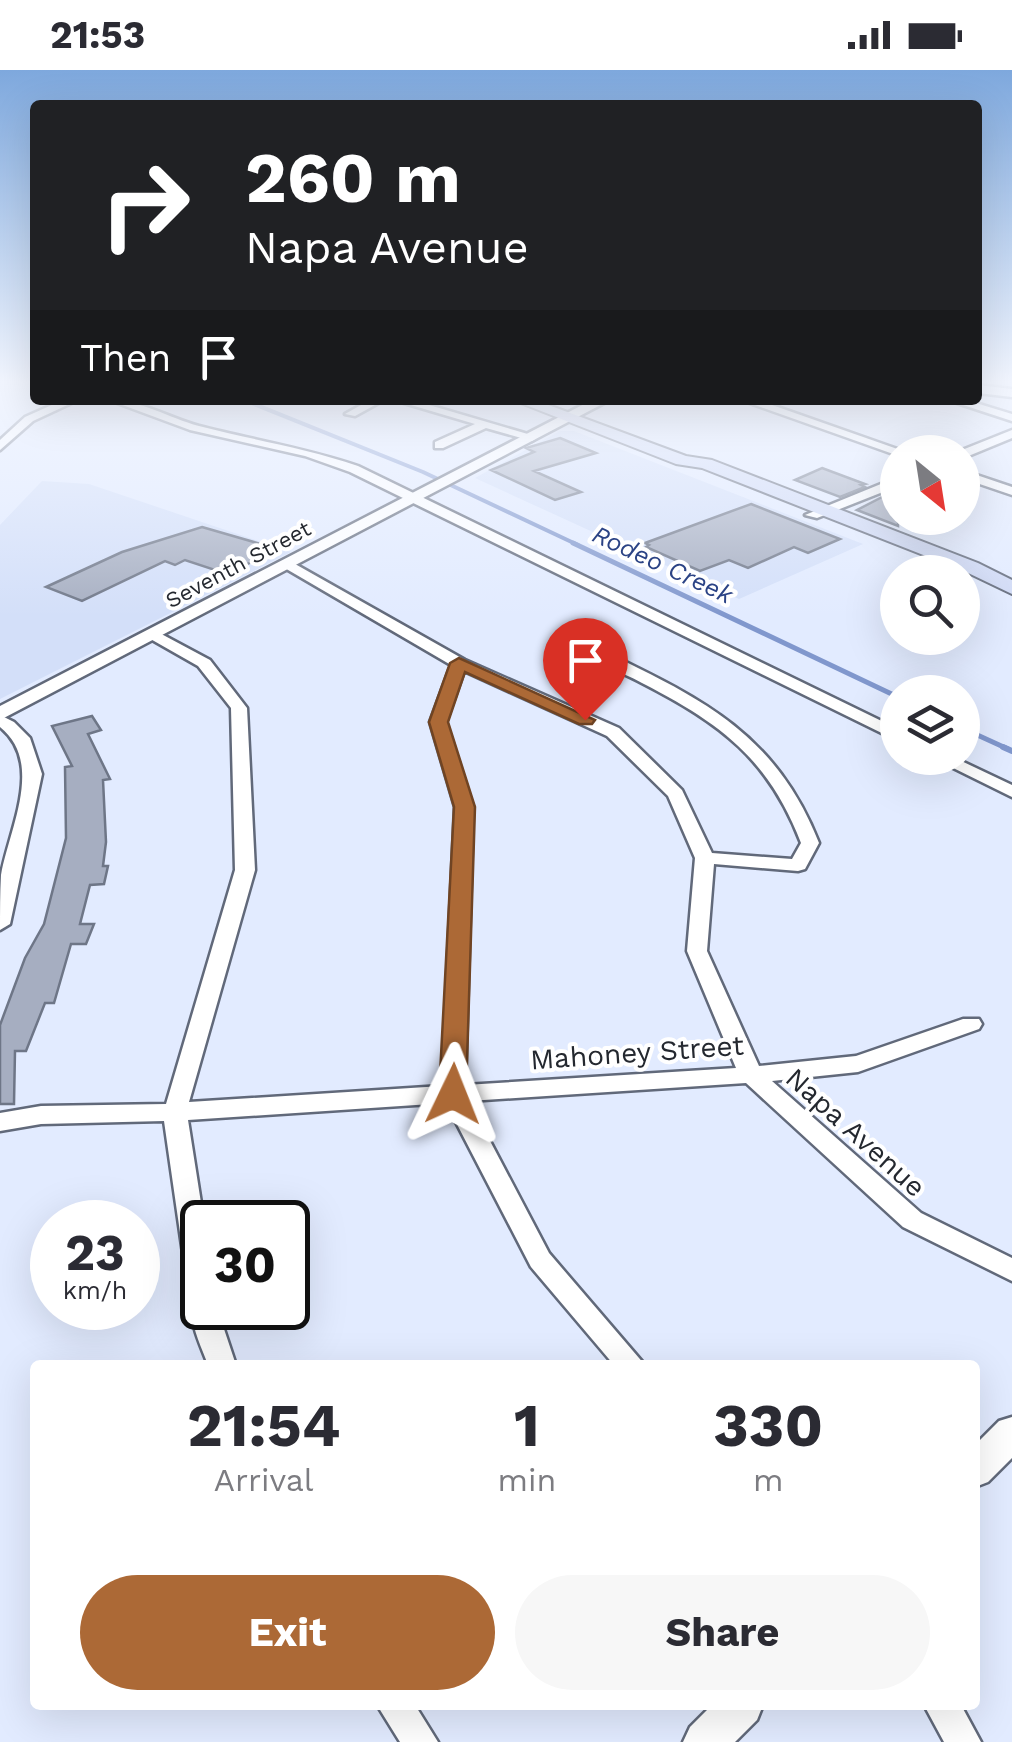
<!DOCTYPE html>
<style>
:root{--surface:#fff;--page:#f7f7f7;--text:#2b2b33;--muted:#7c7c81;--accent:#ac6936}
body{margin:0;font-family:"Work Sans",sans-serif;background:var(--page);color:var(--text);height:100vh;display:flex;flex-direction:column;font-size:38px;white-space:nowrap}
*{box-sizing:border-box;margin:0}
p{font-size:32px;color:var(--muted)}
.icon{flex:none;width:55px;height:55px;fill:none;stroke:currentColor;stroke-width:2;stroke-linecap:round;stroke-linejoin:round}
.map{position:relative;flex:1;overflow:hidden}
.side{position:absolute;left:30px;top:1290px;width:950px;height:350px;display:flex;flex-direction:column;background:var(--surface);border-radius:10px;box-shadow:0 10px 40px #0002}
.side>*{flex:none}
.hud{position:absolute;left:30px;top:30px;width:952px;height:305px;border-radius:10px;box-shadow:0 10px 40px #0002;background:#202124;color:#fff;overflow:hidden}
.needle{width:65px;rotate:150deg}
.fabs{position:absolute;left:880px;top:365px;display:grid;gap:20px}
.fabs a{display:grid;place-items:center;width:100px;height:100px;border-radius:50%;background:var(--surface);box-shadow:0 10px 40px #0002;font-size:50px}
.speed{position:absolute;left:30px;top:1130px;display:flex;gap:20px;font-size:50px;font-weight:700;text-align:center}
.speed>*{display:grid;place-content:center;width:130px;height:130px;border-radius:50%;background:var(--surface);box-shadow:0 10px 40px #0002;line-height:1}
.speed small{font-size:25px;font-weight:400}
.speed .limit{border:5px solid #111;border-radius:15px;background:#fff;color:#111}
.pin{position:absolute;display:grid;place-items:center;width:85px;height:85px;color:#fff;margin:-102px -42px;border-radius:50% 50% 50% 0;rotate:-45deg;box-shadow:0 0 10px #0007}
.pin .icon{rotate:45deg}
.me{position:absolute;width:110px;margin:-55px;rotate:2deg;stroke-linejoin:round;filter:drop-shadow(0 0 8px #0008)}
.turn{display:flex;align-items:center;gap:35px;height:210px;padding:0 50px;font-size:45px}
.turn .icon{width:130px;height:130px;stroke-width:2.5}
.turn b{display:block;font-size:70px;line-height:85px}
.then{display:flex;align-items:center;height:95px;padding:0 50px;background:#0003;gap:20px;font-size:38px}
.eta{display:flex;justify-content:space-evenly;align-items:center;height:170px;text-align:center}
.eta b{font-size:60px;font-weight:700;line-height:70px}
.primary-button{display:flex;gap:20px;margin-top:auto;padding:20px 50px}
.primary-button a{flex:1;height:115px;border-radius:60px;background:var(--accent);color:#fff;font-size:40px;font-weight:700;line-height:115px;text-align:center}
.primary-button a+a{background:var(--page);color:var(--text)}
.status{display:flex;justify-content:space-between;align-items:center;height:70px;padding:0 50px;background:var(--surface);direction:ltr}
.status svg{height:28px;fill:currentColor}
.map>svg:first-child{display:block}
.built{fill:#d3dff9}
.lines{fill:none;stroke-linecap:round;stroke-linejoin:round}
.stream-far2{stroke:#8097cd;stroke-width:4}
.stream-far1{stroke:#8097cd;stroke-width:5}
.stream{stroke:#8097cd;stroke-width:6}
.building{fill:#a6aec1;stroke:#6e7687;stroke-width:2.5}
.minor-casing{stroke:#61697a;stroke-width:5}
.tertiary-casing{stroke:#61697a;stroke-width:5}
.secondary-casing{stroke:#61697a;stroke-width:4}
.minor{fill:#fff;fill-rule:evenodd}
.tertiary{fill:#fff;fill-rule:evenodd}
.secondary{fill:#d0daf6;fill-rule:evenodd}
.route{fill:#ac6936;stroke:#704423;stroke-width:2.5}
.labels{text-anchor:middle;stroke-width:8;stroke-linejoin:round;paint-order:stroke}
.far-street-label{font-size:22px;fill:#24282f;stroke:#fff}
.far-water-label{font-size:25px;font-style:italic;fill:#2b4385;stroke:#fff}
.street-label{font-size:28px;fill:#24282f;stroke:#fff}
</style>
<div class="status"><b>21:53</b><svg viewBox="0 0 49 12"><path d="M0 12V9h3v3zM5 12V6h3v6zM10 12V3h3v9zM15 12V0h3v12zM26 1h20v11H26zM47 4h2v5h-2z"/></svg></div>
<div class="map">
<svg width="1012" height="1672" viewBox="0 0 1012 1672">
<rect width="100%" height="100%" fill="#e2ebff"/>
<!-- built -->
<path class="built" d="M560 361H574L863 474 739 529 475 408Z
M42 411 89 414 291 482 0 629V455Z"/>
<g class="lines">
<!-- stream-far2 -->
<path class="stream-far2" d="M244 330 423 402 578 475"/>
<!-- stream-far1 -->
<path class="stream-far1" d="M573 473 898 627
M962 658 1008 679"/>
<!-- stream -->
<path class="stream" d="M1003 677 1012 681"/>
</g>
<!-- building -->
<path class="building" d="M560 368 596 383 534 401 581 422 555 430 491 400 534 382 526 378Z
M822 398 865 414 861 415 865 417 840 427 795 410Z
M886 425 898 429V456L857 440Z
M751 434 840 469 808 483 794 477 748 498 729 490 700 501 646 477 649 475 645 473Z
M202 457 278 479 227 504 185 490 175 495 165 491 82 531 46 517 122 482Z
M92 646 101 660 88 664 110 709 103 710 106 772 103 796H108L104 814 90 815 80 854H94L86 874H71L54 933H45L26 981H15L14 1034H0V955L25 888 44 854 66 768 65 697 72 696 52 656Z"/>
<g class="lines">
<!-- minor casing -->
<g class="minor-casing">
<path id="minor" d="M63 330H78L33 351 0 380V370L25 347Z
M109 330C141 330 169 348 199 356 253 370 306 378 358 396L898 659V671L350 402 305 386 190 360Z
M370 330H384L355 346 345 344Z
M394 330H412L538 367 532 371 486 358 443 378H435V372L475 354Z
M741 330H758L906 382 896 385Z
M948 330H966L1012 344V351Z
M1012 360V368L966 387 957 382Z
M962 400 1012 417V425L962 408Z
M898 407V416L817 448 805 445Z
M288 490 465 590 619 658 682 720 712 783 792 789 801 773C769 689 720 653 642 613 620 601 592 592 574 576L577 573H587C693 625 773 657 819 773L805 799 798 801 714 794 707 881 759 996 856 986 963 949H979L982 954 979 959 858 1002 772 1011 921 1143 1012 1188V1211L903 1157 746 1013 469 1031 549 1183 645 1295H614L531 1197 446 1033 188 1050 204 1152 202 1238H217L236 1295H208C201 1275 189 1254 193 1233L189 1225 164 1051 41 1054 0 1061V1043L41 1036 166 1034 235 800 231 638 198 596 147 567 144 564 152 559 210 590 247 638 255 800 189 1032 442 1016 455 737 430 652 451 595 283 497 281 494ZM464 601 607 666 668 726 695 788 687 881 736 998 465 1015 473 737 446 652Z
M0 645 14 652 30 668 42 704 10 854 0 860C0 842 0 823 1 805 9 759 45 693 0 657Z
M933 688H955L1012 715V727Z
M377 1635H415L438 1672H400Z
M924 1635H961L981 1672H944Z"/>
</g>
<!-- tertiary casing -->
<g class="tertiary-casing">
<path id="tertiary" d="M978 315 1012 319V327L978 323Z
M592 330H610L0 650V636Z
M1012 1347V1388L988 1412 975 1417V1375L999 1351Z
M712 1635H763L757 1650 735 1672H683L690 1657Z"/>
</g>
<!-- secondary casing -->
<g class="secondary-casing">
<path id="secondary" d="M513 330H535L686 386 712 390 978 493 1012 510V524L964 501 702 398 676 394Z"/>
</g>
<!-- minor -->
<use href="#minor" class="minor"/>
<!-- tertiary -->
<use href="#tertiary" class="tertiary"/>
<!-- secondary -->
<use href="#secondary" class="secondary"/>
</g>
<!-- sky -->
<linearGradient id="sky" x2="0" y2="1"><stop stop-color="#7ea8dd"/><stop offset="0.57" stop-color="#f2f6ff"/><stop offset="1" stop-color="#f2f6ff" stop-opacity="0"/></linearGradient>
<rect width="1012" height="547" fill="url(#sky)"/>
<!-- route -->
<path class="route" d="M459 588 595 650 592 654H579L465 602 448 652 475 737 466 1024 462 1031H443L439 1024 454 737 429 652 450 593Z"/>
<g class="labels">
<!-- far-street labels -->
<g class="far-street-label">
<text transform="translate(238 494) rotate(-28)" y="8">Seventh Street</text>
</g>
<!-- far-water labels -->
<g class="far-water-label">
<text transform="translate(663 494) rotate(25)" y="9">Rodeo Creek</text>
</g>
<!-- street labels -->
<g class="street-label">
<text transform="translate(637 982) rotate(-4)" y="10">Mahoney Street</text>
<text transform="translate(856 1062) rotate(42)" y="10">Napa Avenue</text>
</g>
</g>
</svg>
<div class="fabs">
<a><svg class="needle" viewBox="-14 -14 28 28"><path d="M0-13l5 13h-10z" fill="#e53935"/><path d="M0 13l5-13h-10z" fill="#7c7c81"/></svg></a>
<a><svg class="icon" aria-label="search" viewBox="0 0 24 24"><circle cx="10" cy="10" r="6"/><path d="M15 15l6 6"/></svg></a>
<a><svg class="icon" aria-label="layers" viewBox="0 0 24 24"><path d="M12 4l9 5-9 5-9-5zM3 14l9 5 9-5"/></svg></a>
</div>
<div class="speed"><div>23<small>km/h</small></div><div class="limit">30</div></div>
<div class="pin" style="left:585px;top:650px;background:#d93025"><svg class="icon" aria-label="arrive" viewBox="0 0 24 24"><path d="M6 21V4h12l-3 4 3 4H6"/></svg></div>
<svg class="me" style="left:453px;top:1024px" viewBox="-20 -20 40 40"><path d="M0-17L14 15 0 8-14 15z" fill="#ac6936" stroke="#fff" stroke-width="4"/></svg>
<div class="hud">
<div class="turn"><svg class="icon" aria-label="right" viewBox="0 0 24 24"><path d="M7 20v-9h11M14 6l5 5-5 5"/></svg><div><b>260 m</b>Napa Avenue</div></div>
<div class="then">Then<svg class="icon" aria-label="arrive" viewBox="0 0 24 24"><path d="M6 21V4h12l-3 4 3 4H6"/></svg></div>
</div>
<section class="side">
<div class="eta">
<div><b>21:54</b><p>Arrival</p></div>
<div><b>1</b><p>min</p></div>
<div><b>330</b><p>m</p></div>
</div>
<div class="primary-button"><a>Exit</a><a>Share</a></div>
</section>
</div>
